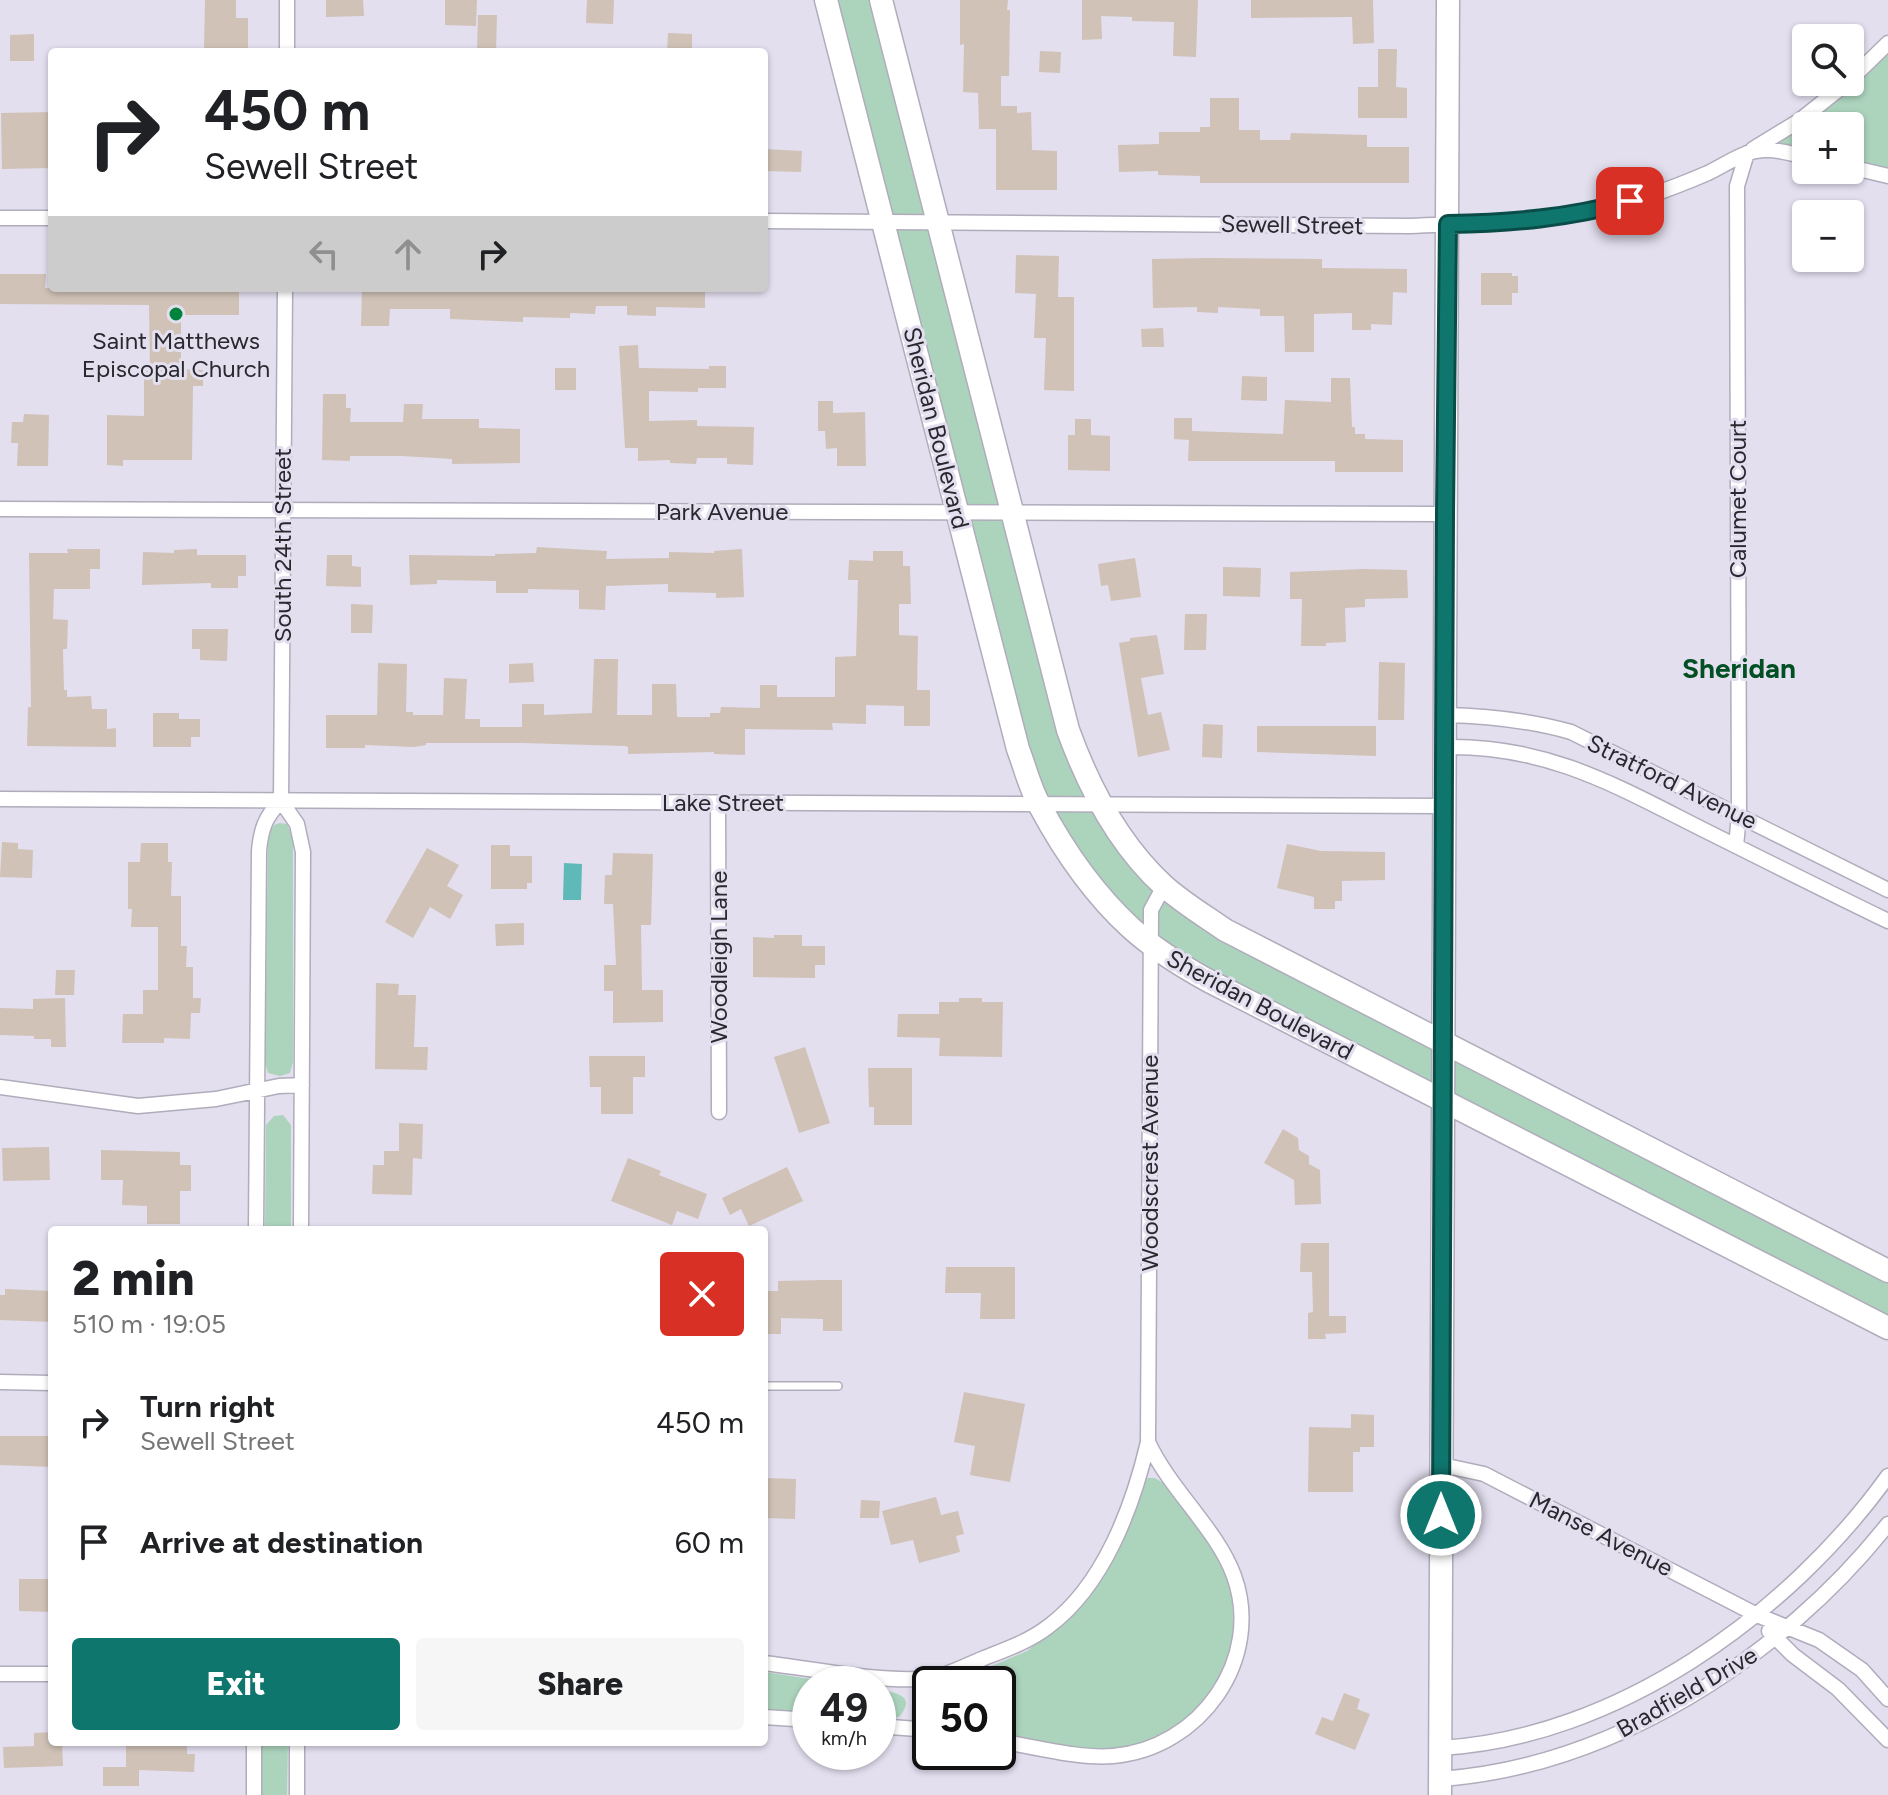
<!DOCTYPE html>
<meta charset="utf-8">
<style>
:root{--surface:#fff;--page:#f6f6f6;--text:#202124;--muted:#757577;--accent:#0f766e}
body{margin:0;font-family:Figtree,sans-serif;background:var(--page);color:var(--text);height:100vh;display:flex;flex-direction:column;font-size:30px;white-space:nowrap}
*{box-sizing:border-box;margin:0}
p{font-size:26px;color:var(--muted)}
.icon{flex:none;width:44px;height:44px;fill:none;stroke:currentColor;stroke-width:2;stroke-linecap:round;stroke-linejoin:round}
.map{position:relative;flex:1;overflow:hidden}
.side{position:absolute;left:48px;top:1226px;width:720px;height:520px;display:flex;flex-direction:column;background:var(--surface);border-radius:8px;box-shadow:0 2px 6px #0004}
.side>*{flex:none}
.hud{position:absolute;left:48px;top:48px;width:720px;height:244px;border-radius:8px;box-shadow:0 2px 6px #0004;background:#fff;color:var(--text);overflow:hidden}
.fabs{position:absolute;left:1792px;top:24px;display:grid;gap:16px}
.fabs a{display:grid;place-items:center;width:72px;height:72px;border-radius:8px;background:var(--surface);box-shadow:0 2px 6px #0004;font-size:40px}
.speed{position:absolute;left:792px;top:1666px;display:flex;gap:16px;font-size:40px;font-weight:700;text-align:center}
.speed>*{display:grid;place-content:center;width:104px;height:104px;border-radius:50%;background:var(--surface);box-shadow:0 2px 6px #0004;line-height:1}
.speed small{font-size:20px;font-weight:400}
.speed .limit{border:4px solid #111;border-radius:12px;background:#fff;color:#111}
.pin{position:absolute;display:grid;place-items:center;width:68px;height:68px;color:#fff;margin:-34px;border-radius:16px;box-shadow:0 4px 12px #0006}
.me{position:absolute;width:88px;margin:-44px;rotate:0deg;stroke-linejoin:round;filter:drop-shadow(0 0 6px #0008)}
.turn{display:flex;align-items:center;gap:28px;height:168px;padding:0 24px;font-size:36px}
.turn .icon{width:104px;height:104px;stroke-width:2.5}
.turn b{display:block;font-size:56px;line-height:68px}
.lanes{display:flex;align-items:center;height:76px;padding:0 24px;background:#0003;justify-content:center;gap:40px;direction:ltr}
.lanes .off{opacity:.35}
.round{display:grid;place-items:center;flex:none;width:84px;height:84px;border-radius:8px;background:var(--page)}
.summary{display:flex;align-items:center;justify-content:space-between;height:136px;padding:0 24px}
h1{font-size:48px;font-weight:800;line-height:60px}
.button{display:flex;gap:16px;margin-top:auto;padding:16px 24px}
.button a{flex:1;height:92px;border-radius:8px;background:var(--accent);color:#fff;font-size:32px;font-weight:800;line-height:92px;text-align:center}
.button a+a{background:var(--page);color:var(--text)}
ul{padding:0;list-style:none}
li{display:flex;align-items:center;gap:24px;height:120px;padding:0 24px}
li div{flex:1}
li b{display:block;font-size:30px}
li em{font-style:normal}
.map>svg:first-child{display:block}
.green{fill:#acd4bd}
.water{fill:#5fb9b9}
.building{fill:#d0c2b7}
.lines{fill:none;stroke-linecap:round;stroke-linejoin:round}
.lane-casing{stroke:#b0acbb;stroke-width:10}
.street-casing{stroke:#b0acbb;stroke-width:17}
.secondary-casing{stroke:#b0acbb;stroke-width:25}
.lane{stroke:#fff;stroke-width:7}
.street{stroke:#fff;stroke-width:14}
.secondary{stroke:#fff;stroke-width:22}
.route-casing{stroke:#0a4d48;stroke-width:20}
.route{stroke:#0f766e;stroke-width:14}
.poi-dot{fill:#00833d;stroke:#e3dfef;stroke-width:3}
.labels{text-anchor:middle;stroke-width:6;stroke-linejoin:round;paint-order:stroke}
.street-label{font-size:24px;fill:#29282e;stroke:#e3dfef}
.poi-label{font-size:24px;fill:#29282e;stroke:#e3dfef}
.quarter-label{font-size:28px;font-weight:bold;fill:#014f23;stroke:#e3dfef}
</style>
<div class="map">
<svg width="1888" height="1795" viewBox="0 0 1888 1795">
<rect width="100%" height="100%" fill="#e3dfef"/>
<!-- green -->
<path class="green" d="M826 0H881L1068 730 1164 886 1888 1271V1328L1150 944 1038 804Z
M1888 43V176L1850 167V126H1806V157L1763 150Z
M280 823 287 824 293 837V1062L290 1073 280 1076 268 1073 265 1063 268 835 274 825Z
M283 1115 291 1125V1230H265L266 1125 274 1116Z
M1148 1478H1155L1163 1483C1187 1515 1216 1546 1229 1585 1233 1599 1233 1613 1233 1627 1230 1693 1184 1740 1119 1749 1079 1754 1037 1740 998 1734V1684H950L1027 1651 1074 1613 1142 1483Z
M764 1672 844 1684H810V1713L764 1709Z
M878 1690C894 1692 918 1695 899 1717L878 1718Z
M262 1742H288L287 1795H262Z"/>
<!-- water -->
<path class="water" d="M564 863 582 864 581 900H563Z"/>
<!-- building -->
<path class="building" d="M205 0H236V18H248V49L236 48V52H216V48H204Z
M326 0H363L364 16 326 17Z
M445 0H477L476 26 445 25Z
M587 0H614L613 24 586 23Z
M960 0H1008L1007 10H1010L1009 76H1001V106H1017V113L1031 112 1032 150 1057 151V190H996V129H979L978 93 963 92 964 44 960 45Z
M1082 0H1198L1196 57 1173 56 1174 22 1132 21V17L1101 16 1102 39 1082 40Z
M1251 0H1373L1374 43 1353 44 1352 17 1251 18Z
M478 15H497L496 52H477Z
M668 33 692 34V52H667Z
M34 34V61H10V35Z
M1378 49H1397L1396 87 1407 88V118H1358V87H1378Z
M1040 51 1061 52 1060 73 1039 72Z
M1210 98H1239V130H1260V140H1290L1291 133 1367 135V147H1409V183H1200V176L1158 175V171L1119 172 1118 145 1159 144V132H1200V127H1210Z
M52 112V168L2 169 1 113Z
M764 149 802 151 801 172 764 171Z
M1016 255 1059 256 1058 297H1074V391L1044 390 1046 338H1034L1036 294 1015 293Z
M1206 258 1322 259V268L1407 269V293L1393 292 1392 325 1371 324V330H1352V313L1314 314V352H1285L1284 316H1260V309L1218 307V313L1197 312V307L1153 308 1152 259Z
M1481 273H1512V276H1518V293H1512V305H1481Z
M0 274H46L45 288H239V315H181V369L203 370V386H193L192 460H123V466L107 465V415L144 416V371H150L149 305 0 304Z
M362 288H705V308L656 307V316L627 315V306H596L595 314 570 313V318L523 317V322L450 319V309H390L389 326H361Z
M1163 328 1164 347H1142L1141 329Z
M638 345 639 368 709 369V366H726V388H698V392L649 391V421L697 420V426L754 427 753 465 727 464V458H697L696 464 670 463V460L638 461V448H625L619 346Z
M555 368H576V390H555Z
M1242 376 1267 377V401L1241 400Z
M1331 378H1350L1352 427H1355V434H1365V439L1403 440V472H1335V461H1188L1189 440 1174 439V418H1192V431L1283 434 1285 400 1331 402Z
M323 394H346V408H351L350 422H403L404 404H423L422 419H479V428L520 429V463L452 464V459L402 456H350V461L322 460Z
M818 401H833V413L865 412 866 466H837V448L826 449 825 431H818Z
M24 414 49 415 48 466H17L18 443H11L12 422H23Z
M1075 419H1091V435L1110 436V471L1068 470V435H1075Z
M537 547 607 551 606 559 669 558V552L714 553V551L742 549 744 597 716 598V593L668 592V584L606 586 605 610 579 609V590L528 589V593H496V581L437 580V584L410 585 409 555 495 556V554L536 553Z
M67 549H100V569H90V589H54L53 619 68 620 67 649H63L64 690H67V697L91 696 92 709H107V729L116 728V747L27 746 28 707H31L29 553H68Z
M197 549V555H246V576H238V588H211V583L142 585 143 552 174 553V550Z
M873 551H903V566H910L911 604H899V635L918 636 917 690H930V726H904V706L866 705V724L832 723 833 730 745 729V755L714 754V752L628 754V747L625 746 522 743H426V745L414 747 365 745V748H326V715H377L378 663 407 664 406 712H413V715H443L444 678 467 679 465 719H480V727H522V704H544V715L592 713 594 659H618L617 715H652V684H676L677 717H710V713H720L721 707 760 708V685H777V697H835V657L856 656 858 580H848L849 560 873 561Z
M327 555H352V566L361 567V587L326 586Z
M1135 558 1141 597 1111 601 1108 585 1101 586 1098 564Z
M1223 567 1261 568 1260 597 1223 596Z
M1364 569 1407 570 1408 598 1365 599V607L1345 608 1346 642 1326 643V646H1301L1302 599H1290V572Z
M351 604 373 605 372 633H351Z
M1185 614H1207L1206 650H1184Z
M192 629H228L227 661 200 660V649H192Z
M1157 635 1164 674 1141 678 1148 715 1161 712 1170 750 1138 757 1119 643 1130 641V638Z
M1379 662 1405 663 1404 720H1378Z
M533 663 534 682 509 683V664Z
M153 713H179V719H200V737H191V747H153Z
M1203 724 1223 725 1222 758 1202 757Z
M1257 726H1376V756L1257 752Z
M2 842 18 843V849L33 850 32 878 0 877Z
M141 843H168V862H172L171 896H181V946H187L186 967H193V998H201L200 1013H191L190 1039 164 1038V1043H122L123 1014H143V990H158V927H131L132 909H128V862H140Z
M1287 844 1321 851 1385 852V880L1342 881V901H1335V909H1314V897L1277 888Z
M491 845H510V856H532V883H527V889H491Z
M427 848 459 865 447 886 463 895 450 919 430 907 413 938 385 922Z
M613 853 653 854 651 925H641L642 990H663V1022L613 1023V991H604V965H616L613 904H604L605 875H612Z
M524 923V945L496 946 495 924Z
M774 935H802V946H825V965H815V978L753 977V937L774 938Z
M56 970H75L74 995H55Z
M376 983 399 984 398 995H416L414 1047H428L427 1070 375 1069Z
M65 998 66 1047H51V1039H34V1036L0 1035V1008L33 1009V999Z
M959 998H982V1002H1003L1002 1057 939 1056 940 1038 897 1037 898 1014H939V1002H959Z
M805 1047 830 1123 799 1133 774 1057Z
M589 1056H645V1077H633V1114H601V1087H590Z
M868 1068H912V1125H874V1107H869Z
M399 1123 423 1124 422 1159 413 1158 412 1195 372 1194 373 1165H384V1151H399Z
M1283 1129 1298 1138 1299 1150 1309 1156V1164L1320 1170 1321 1204 1295 1205 1294 1180 1264 1163Z
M49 1147 50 1180 3 1181 2 1148Z
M101 1150 180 1152V1165H191V1191H180V1224H147V1206L122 1205 123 1180H101Z
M628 1158 661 1171 659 1175 707 1194 698 1219 677 1211 672 1225 611 1201Z
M787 1167 803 1201 749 1226 741 1209 730 1215 722 1198Z
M1301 1243H1329V1316H1346V1333L1325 1334 1326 1339H1308V1313L1313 1312 1312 1272H1300Z
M946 1267H1015V1319H980L981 1293H945Z
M823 1280H842V1331H823V1319L781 1318V1334H764V1291H778V1281Z
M5 1289 52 1291V1322L0 1320V1295H5Z
M964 1392 1025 1404 1010 1482 970 1475 975 1446 954 1442Z
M1351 1414 1374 1415V1447H1360V1452H1353V1492H1308L1309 1427 1351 1428Z
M0 1436H52V1467L0 1465Z
M764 1478 796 1479 795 1519 764 1518Z
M936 1497 941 1515 958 1511 964 1534 956 1536 960 1552 919 1563 913 1540 891 1545 882 1511Z
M861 1500 880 1501 879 1518H860Z
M19 1579H52V1612L19 1611Z
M1344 1693 1360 1699 1357 1709 1370 1714 1355 1750 1315 1734 1322 1717 1333 1721Z
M52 1732V1742H62L63 1766 4 1768 3 1747 34 1746V1733Z
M126 1742H187V1754H195L194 1772 139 1770V1786H103V1767H126Z"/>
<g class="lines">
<!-- lane casing -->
<g class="lane-casing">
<path id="lane" d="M764 1386H838"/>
</g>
<!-- street casing -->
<g class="street-casing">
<path id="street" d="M287 52V0
M1850 80 1888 43
M1753 149 1799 121 1848 82
M1850 167 1888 176
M0 218H52
M764 221 1410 226C1474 223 1536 223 1598 210 1636 202 1673 188 1708 173 1727 164 1743 151 1764 150 1778 149 1792 154 1806 157
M285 288 281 801 297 824 303 852 301 1230
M0 509 1445 514
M1445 715C1488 716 1529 720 1571 732L1888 890
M1445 747C1549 745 1618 787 1708 832 1768 862 1828 892 1888 921
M0 799 1445 806
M718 803 719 1112
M1736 846 1739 815 1737 186 1747 153
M0 1087 138 1106 216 1099 279 1086 302 1085
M256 1230 259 851C261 829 265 817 281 801
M0 1382 52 1383
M1442 1465 1484 1474 1757 1615 1819 1640 1862 1670 1888 1699
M1769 1631 1793 1655 1838 1689 1888 1740
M764 1663C815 1669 870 1681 921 1679 943 1678 965 1666 984 1658 1007 1649 1030 1641 1049 1626 1104 1585 1133 1506 1148 1442L1151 910 1164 886
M0 1674H52
M764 1717 810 1720
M878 1726 930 1730
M920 1729 921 1679
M998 1741C1033 1746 1078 1759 1113 1756 1200 1749 1264 1659 1234 1576 1217 1529 1170 1490 1148 1442
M1441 1748C1616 1738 1788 1615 1888 1476
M1440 1779C1612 1767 1783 1657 1888 1524
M254 1795V1742
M297 1795V1742"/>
</g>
<!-- secondary casing -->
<g class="secondary-casing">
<path id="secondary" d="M826 0 1018 749C1025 767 1030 789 1040 806 1063 849 1095 895 1131 928 1154 949 1180 965 1207 980L1888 1328
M881 0 1068 730C1089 788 1118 844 1164 886 1183 903 1205 916 1225 930L1888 1271
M1440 1795 1448 0"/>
</g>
<!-- lane -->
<use href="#lane" class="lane"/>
<!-- street -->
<use href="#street" class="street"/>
<!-- secondary -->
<use href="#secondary" class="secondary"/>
</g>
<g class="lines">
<!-- route casing -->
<g class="route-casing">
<path id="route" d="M1441 1515 1445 514 1448 224C1510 223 1570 218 1630 201"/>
</g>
<!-- route -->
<use href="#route" class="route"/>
</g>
<!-- markers -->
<circle class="poi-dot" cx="176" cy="314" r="8"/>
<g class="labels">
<!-- street labels -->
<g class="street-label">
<text transform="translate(1292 225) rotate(1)" y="8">Sewell Street</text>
<text transform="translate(936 428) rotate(76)" y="8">Sheridan Boulevard</text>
<text transform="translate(1738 499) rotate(-90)" y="8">Calumet Court</text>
<text x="722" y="520">Park Avenue</text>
<text transform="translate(283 545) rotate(-90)" y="8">South 24th Street</text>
<text transform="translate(1672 782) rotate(26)" y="8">Stratford Avenue</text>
<text x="723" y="811">Lake Street</text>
<text transform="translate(719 957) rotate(-90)" y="8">Woodleigh Lane</text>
<text transform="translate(1260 1005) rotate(28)" y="8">Sheridan Boulevard</text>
<text transform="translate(1150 1163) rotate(-90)" y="8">Woodscrest Avenue</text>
<text transform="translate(1601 1534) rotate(27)" y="8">Manse Avenue</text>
<text transform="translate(1687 1692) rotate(-30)" y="8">Bradfield Drive</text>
</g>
<!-- poi labels -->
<g class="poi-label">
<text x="176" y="349">Saint Matthews<tspan x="176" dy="28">Episcopal Church</tspan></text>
</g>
<!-- quarter labels -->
<g class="quarter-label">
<text x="1739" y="678">Sheridan</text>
</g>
</g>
</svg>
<div class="fabs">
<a><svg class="icon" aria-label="search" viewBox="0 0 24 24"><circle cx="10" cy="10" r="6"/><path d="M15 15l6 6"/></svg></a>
<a>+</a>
<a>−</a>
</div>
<div class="speed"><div>49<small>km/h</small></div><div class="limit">50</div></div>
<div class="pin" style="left:1630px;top:201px;background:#d93025"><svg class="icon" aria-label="arrive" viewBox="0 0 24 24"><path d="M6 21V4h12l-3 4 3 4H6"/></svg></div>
<svg class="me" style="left:1441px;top:1515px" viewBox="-20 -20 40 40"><circle r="17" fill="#0f766e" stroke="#fff" stroke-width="3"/><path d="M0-11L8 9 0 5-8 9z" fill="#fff"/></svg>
<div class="hud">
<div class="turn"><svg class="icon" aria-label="right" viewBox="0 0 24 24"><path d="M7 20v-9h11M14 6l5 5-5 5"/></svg><div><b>450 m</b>Sewell Street</div></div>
<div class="lanes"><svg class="icon off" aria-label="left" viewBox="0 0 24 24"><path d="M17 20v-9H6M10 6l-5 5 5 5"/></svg><svg class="icon off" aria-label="ahead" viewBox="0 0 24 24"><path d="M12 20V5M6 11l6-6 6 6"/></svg><svg class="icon" aria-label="right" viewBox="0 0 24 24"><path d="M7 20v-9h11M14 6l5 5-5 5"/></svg></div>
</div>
<section class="side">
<div class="summary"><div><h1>2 min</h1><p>510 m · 19:05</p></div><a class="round" style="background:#d93025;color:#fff"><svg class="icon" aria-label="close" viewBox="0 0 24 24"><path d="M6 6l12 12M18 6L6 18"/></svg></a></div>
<ul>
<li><svg class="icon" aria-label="right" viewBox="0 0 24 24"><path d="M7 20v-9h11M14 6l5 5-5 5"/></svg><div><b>Turn right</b><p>Sewell Street</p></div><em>450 m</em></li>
<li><svg class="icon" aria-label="arrive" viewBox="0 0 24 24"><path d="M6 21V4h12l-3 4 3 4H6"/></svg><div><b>Arrive at destination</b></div><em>60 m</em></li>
</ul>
<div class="button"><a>Exit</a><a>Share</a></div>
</section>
</div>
